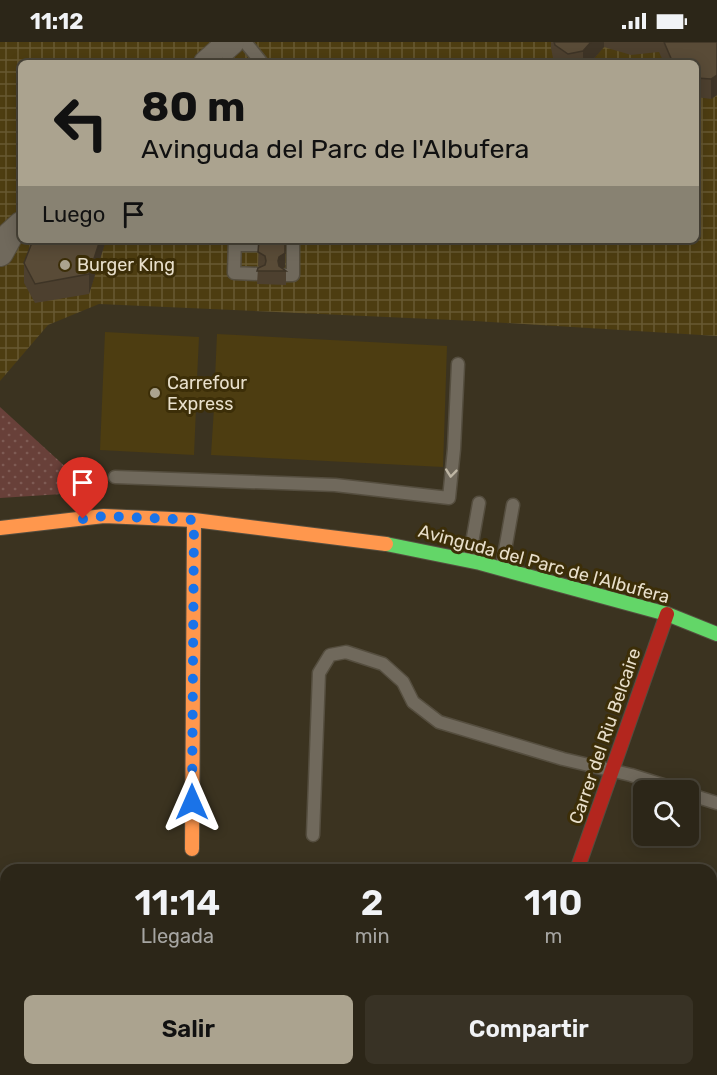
<!DOCTYPE html>
<html lang="es">
<style>
:root{--surface:#2c2618;--page:#383225;--text:#f1f3f6;--muted:#a6a5a2;--line:#484337;--accent:#aba38f}
body{margin:0;font-family:Rubik,sans-serif;background:var(--page);color:var(--text);height:100vh;display:flex;flex-direction:column;font-size:22px;white-space:nowrap}
*{box-sizing:border-box;margin:0}
p{font-size:20px;color:var(--muted)}
.icon{flex:none;width:33px;height:33px;fill:none;stroke:currentColor;stroke-width:2;stroke-linecap:round;stroke-linejoin:round}
.map{position:relative;flex:1;overflow:hidden}
.details{position:absolute;left:0px;top:822px;width:717px;height:212px;display:flex;flex-direction:column;background:var(--surface);border-radius:18px 18px 0 0;box-shadow:0 3px 15px #0003,0 0 0 2px var(--line)}
.details>*{flex:none}
.top-card{position:absolute;left:18px;top:18px;width:681px;height:183px;border-radius:9px;box-shadow:0 3px 15px #0003,0 0 0 2px var(--line);background:#aba38f;color:#111;overflow:hidden}
.controls{position:absolute;left:633px;top:738px;display:grid;gap:12px}
.controls a{display:grid;place-items:center;width:66px;height:66px;border-radius:9px;background:var(--surface);box-shadow:0 3px 15px #0003,0 0 0 2px var(--line);font-size:30px}
.pin{position:absolute;display:grid;place-items:center;width:51px;height:51px;color:#fff;margin:-62px -26px;border-radius:50% 50% 50% 0;rotate:-45deg;box-shadow:0 0 6px #0007}
.pin .icon{rotate:45deg}
.me{position:absolute;width:66px;margin:-33px;rotate:0deg;stroke-linejoin:round;filter:drop-shadow(0 0 4px #0008)}
.turn{display:flex;align-items:center;gap:21px;height:126px;padding:0 24px;font-size:27px}
.turn .icon{width:78px;height:78px;stroke-width:2.5}
.turn b{display:block;font-size:42px;line-height:51px}
.then{display:flex;align-items:center;height:57px;padding:0 24px;background:#0003;gap:12px;font-size:22px}
.eta{display:flex;justify-content:space-evenly;align-items:center;height:102px;text-align:center}
.eta b{font-size:36px;font-weight:600;line-height:42px}
.action{display:flex;gap:12px;margin-top:auto;padding:12px 24px}
.action a{flex:1;height:69px;border-radius:9px;background:var(--accent);color:#111;font-size:24px;font-weight:600;line-height:69px;text-align:center}
.action a+a{background:var(--page);color:var(--text)}
.status{display:flex;justify-content:space-between;align-items:center;height:42px;padding:0 30px;background:var(--surface);direction:ltr}
.status svg{height:16px;fill:currentColor}
.map>svg:first-child{display:block}
.built{fill:#4d3d11}
.industrial{fill:url(#industrial-grid);fill-rule:evenodd}
.grass{fill:url(#grass-dots)}
.park{fill:url(#park-tufts)}
.lines{fill:none;stroke-linecap:round;stroke-linejoin:round}
.lane-casing{stroke:#554e3f;stroke-width:15}
.street-casing{stroke:#554e3f;stroke-width:28}
.fast-casing{stroke:#554e3f;stroke-width:16}
.slow-casing{stroke:#554e3f;stroke-width:16}
.jam-casing{stroke:#554e3f;stroke-width:16}
.lane{stroke:#70695c;stroke-width:12}
.street{stroke:#70695c;stroke-width:26}
.fast{stroke:#63d668;stroke-width:14}
.slow{stroke:#ff974d;stroke-width:14}
.jam{stroke:#b3261e;stroke-width:14}
.wall{fill:#4d402f}
.shaded-wall{fill:#3e3426}
.building{fill:#594b37;stroke:#3e3426;stroke-width:1.5}
.oneway{stroke:#beb6a4}
.route{stroke:#1a73e8;stroke-width:10;stroke-dasharray:0 18}
.poi-dot{fill:#aba38f;stroke:#3c2e08;stroke-width:2}
.labels{text-anchor:middle;stroke-width:6;stroke-linejoin:round;paint-order:stroke}
.poi-label{font-size:18px;fill:#e8dfcb;stroke:#3c2e08;text-anchor:start}
.street-label{font-size:18px;fill:#e8dfcb;stroke:#3c2e08}
</style>
<div class="status"><b>11:12</b><svg viewBox="0 0 49 12"><path d="M0 12V9h3v3zM5 12V6h3v6zM10 12V3h3v9zM15 12V0h3v12zM26 1h20v11H26zM47 4h2v5h-2z"/></svg></div>
<div class="map">
<svg width="717" height="1033" viewBox="0 0 717 1033">
<defs>
<pattern id="industrial-grid" width="8" height="8" patternUnits="userSpaceOnUse" patternTransform="scale(1.5)"><rect width="8" height="8" fill="#4d3d11"/><path d="M0 4h8M4 0v8" fill="none" stroke="#675932"/></pattern>
<pattern id="grass-dots" width="8" height="8" patternUnits="userSpaceOnUse" patternTransform="scale(1.5)"><rect width="8" height="8" fill="#684039"/><path d="M2 2h.1M6 6h.1" fill="none" stroke="#7e5b54" stroke-width="1.8" stroke-linecap="round"/></pattern>
<pattern id="park-tufts" width="24" height="20" patternUnits="userSpaceOnUse" patternTransform="scale(1.5)"><rect width="24" height="20" fill="#684039"/><path d="M3 7l-1-3M5 7V3M7 7l1-3M15 17l-1-3M17 17v-4M19 17l1-3" fill="none" stroke="#7e5b54"/></pattern>
</defs>
<rect width="100%" height="100%" fill="#3b3320"/>
<!-- built -->
<path class="built" d="M105 290 199 295 197 337H215L217 292 447 304 443 425 211 413 214 366H196L194 413 100 408Z"/>
<!-- industrial -->
<path class="industrial" d="M0 0H717V294L475 279 99 262 48 283 0 339ZM21 21H696V198H21Z"/>
<!-- grass -->
<path class="grass" d="M0 365 93 450 0 456Z"/>
<!-- park -->
<path class="park" d="M0 898 2 929 6 930V1001L0 999Z
M79 1028H387L400 1033H94Z"/>
<g class="lines">
<!-- lane casing -->
<g class="lane-casing">
<path id="lane" d="M245 0 262 21
M235 198 234 231 258 232
M235 203H259
M286 233H293V198
M115 435 335 443 449 456 454 407 458 322
M469 518 479 461
M502 525 513 463
M688 752 717 761
M313 793 319 631 330 613 346 610 383 622 403 640 413 660 439 680 563 717 631 733 679 748
M711 899 717 877
M711 953 717 957"/>
</g>
<!-- street casing -->
<g class="street-casing">
<path id="street" d="M207 21 231 0
M0 211 10 193 21 183"/>
</g>
<!-- fast casing -->
<g class="fast-casing">
<path id="fast" d="M386 502 480 521 667 572 717 592"/>
</g>
<!-- slow casing -->
<g class="slow-casing">
<path id="slow" d="M0 486 104 474 194 478 386 502
M192 807 194 478"/>
</g>
<!-- jam casing -->
<g class="jam-casing">
<path id="jam" d="M577 828 667 572"/>
</g>
<!-- lane -->
<use href="#lane" class="lane"/>
<!-- street -->
<use href="#street" class="street"/>
<!-- fast -->
<use href="#fast" class="fast"/>
<!-- slow -->
<use href="#slow" class="slow"/>
<!-- jam -->
<use href="#jam" class="jam"/>
</g>
<!-- wall -->
<path class="wall" d="M551 0H717V53L711 57 696 55V21H664L659 10 631 13 604 5 590 21H554L551 6Z
M106 198 89 252 35 261 24 241V221Z
M259 198 285 225 282 226 286 229V243L257 242 258 226 260 225 258 224Z"/>
<!-- shaded-wall -->
<path class="shaded-wall" d="M591 0H604V5L590 21H583V9Z
M717 33V53L711 57V37Z
M100 198H106L89 252V232Z
M285 211V225L279 228 278 219 279 215Z"/>
<!-- building -->
<path class="building" d="M554 0H591L583 9 568 12 555 3Z
M664 0H717V33L711 37 696 36V21H673Z
M222 17 224 21H217Z
M33 198H100L89 232 35 242 24 221Z
M259 198H285V211L279 215 278 219 279 224 286 229H257L258 226 265 223 266 219 265 214 258 210Z"/>
<!-- one-way arrows -->
<defs><path id="oneway-chevron" d="M-2-3.5L2.5 0L-2 3.5" fill="none" stroke-width="1.6" stroke-linecap="round" stroke-linejoin="round" transform="scale(1.5)"/></defs>
<use class="oneway" href="#oneway-chevron" transform="translate(451 431) rotate(96)"/>
<g class="lines">
<!-- route -->
<path class="route" d="M83 477 104 474 194 478 192 760"/>
</g>
<!-- markers -->
<g class="poi-dot">
<circle cx="65" cy="223" r="6"/>
<circle cx="155" cy="351" r="6"/>
</g>
<g class="labels">
<!-- poi labels -->
<g class="poi-label">
<text x="77" y="229">Burger King</text>
<text x="167" y="347">Carrefour<tspan x="167" dy="21">Express</tspan></text>
</g>
<!-- street labels -->
<g class="street-label">
<text transform="translate(544 522) rotate(15)" y="6">Avinguda del Parc de l'Albufera</text>
<text transform="translate(605 694) rotate(-71)" y="6">Carrer del Riu Belcaire</text>
</g>
</g>
</svg>
<div class="controls">
<a><svg class="icon" aria-label="search" viewBox="0 0 24 24"><circle cx="10" cy="10" r="6"/><path d="M15 15l6 6"/></svg></a>
</div>
<div class="pin" style="left:83px;top:477px;background:#d93025"><svg class="icon" aria-label="arrive" viewBox="0 0 24 24"><path d="M6 21V4h12l-3 4 3 4H6"/></svg></div>
<svg class="me" style="left:192px;top:760px" viewBox="-20 -20 40 40"><path d="M0-17L14 15 0 8-14 15z" fill="#1a73e8" stroke="#fff" stroke-width="4"/></svg>
<div class="top-card">
<div class="turn"><svg class="icon" aria-label="left" viewBox="0 0 24 24"><path d="M17 20v-9H6M10 6l-5 5 5 5"/></svg><div><b>80 m</b>Avinguda del Parc de l'Albufera</div></div>
<div class="then">Luego<svg class="icon" aria-label="arrive" viewBox="0 0 24 24"><path d="M6 21V4h12l-3 4 3 4H6"/></svg></div>
</div>
<section class="details">
<div class="eta">
<div><b>11:14</b><p>Llegada</p></div>
<div><b>2</b><p>min</p></div>
<div><b>110</b><p>m</p></div>
</div>
<div class="action"><a>Salir</a><a>Compartir</a></div>
</section>
</div>
